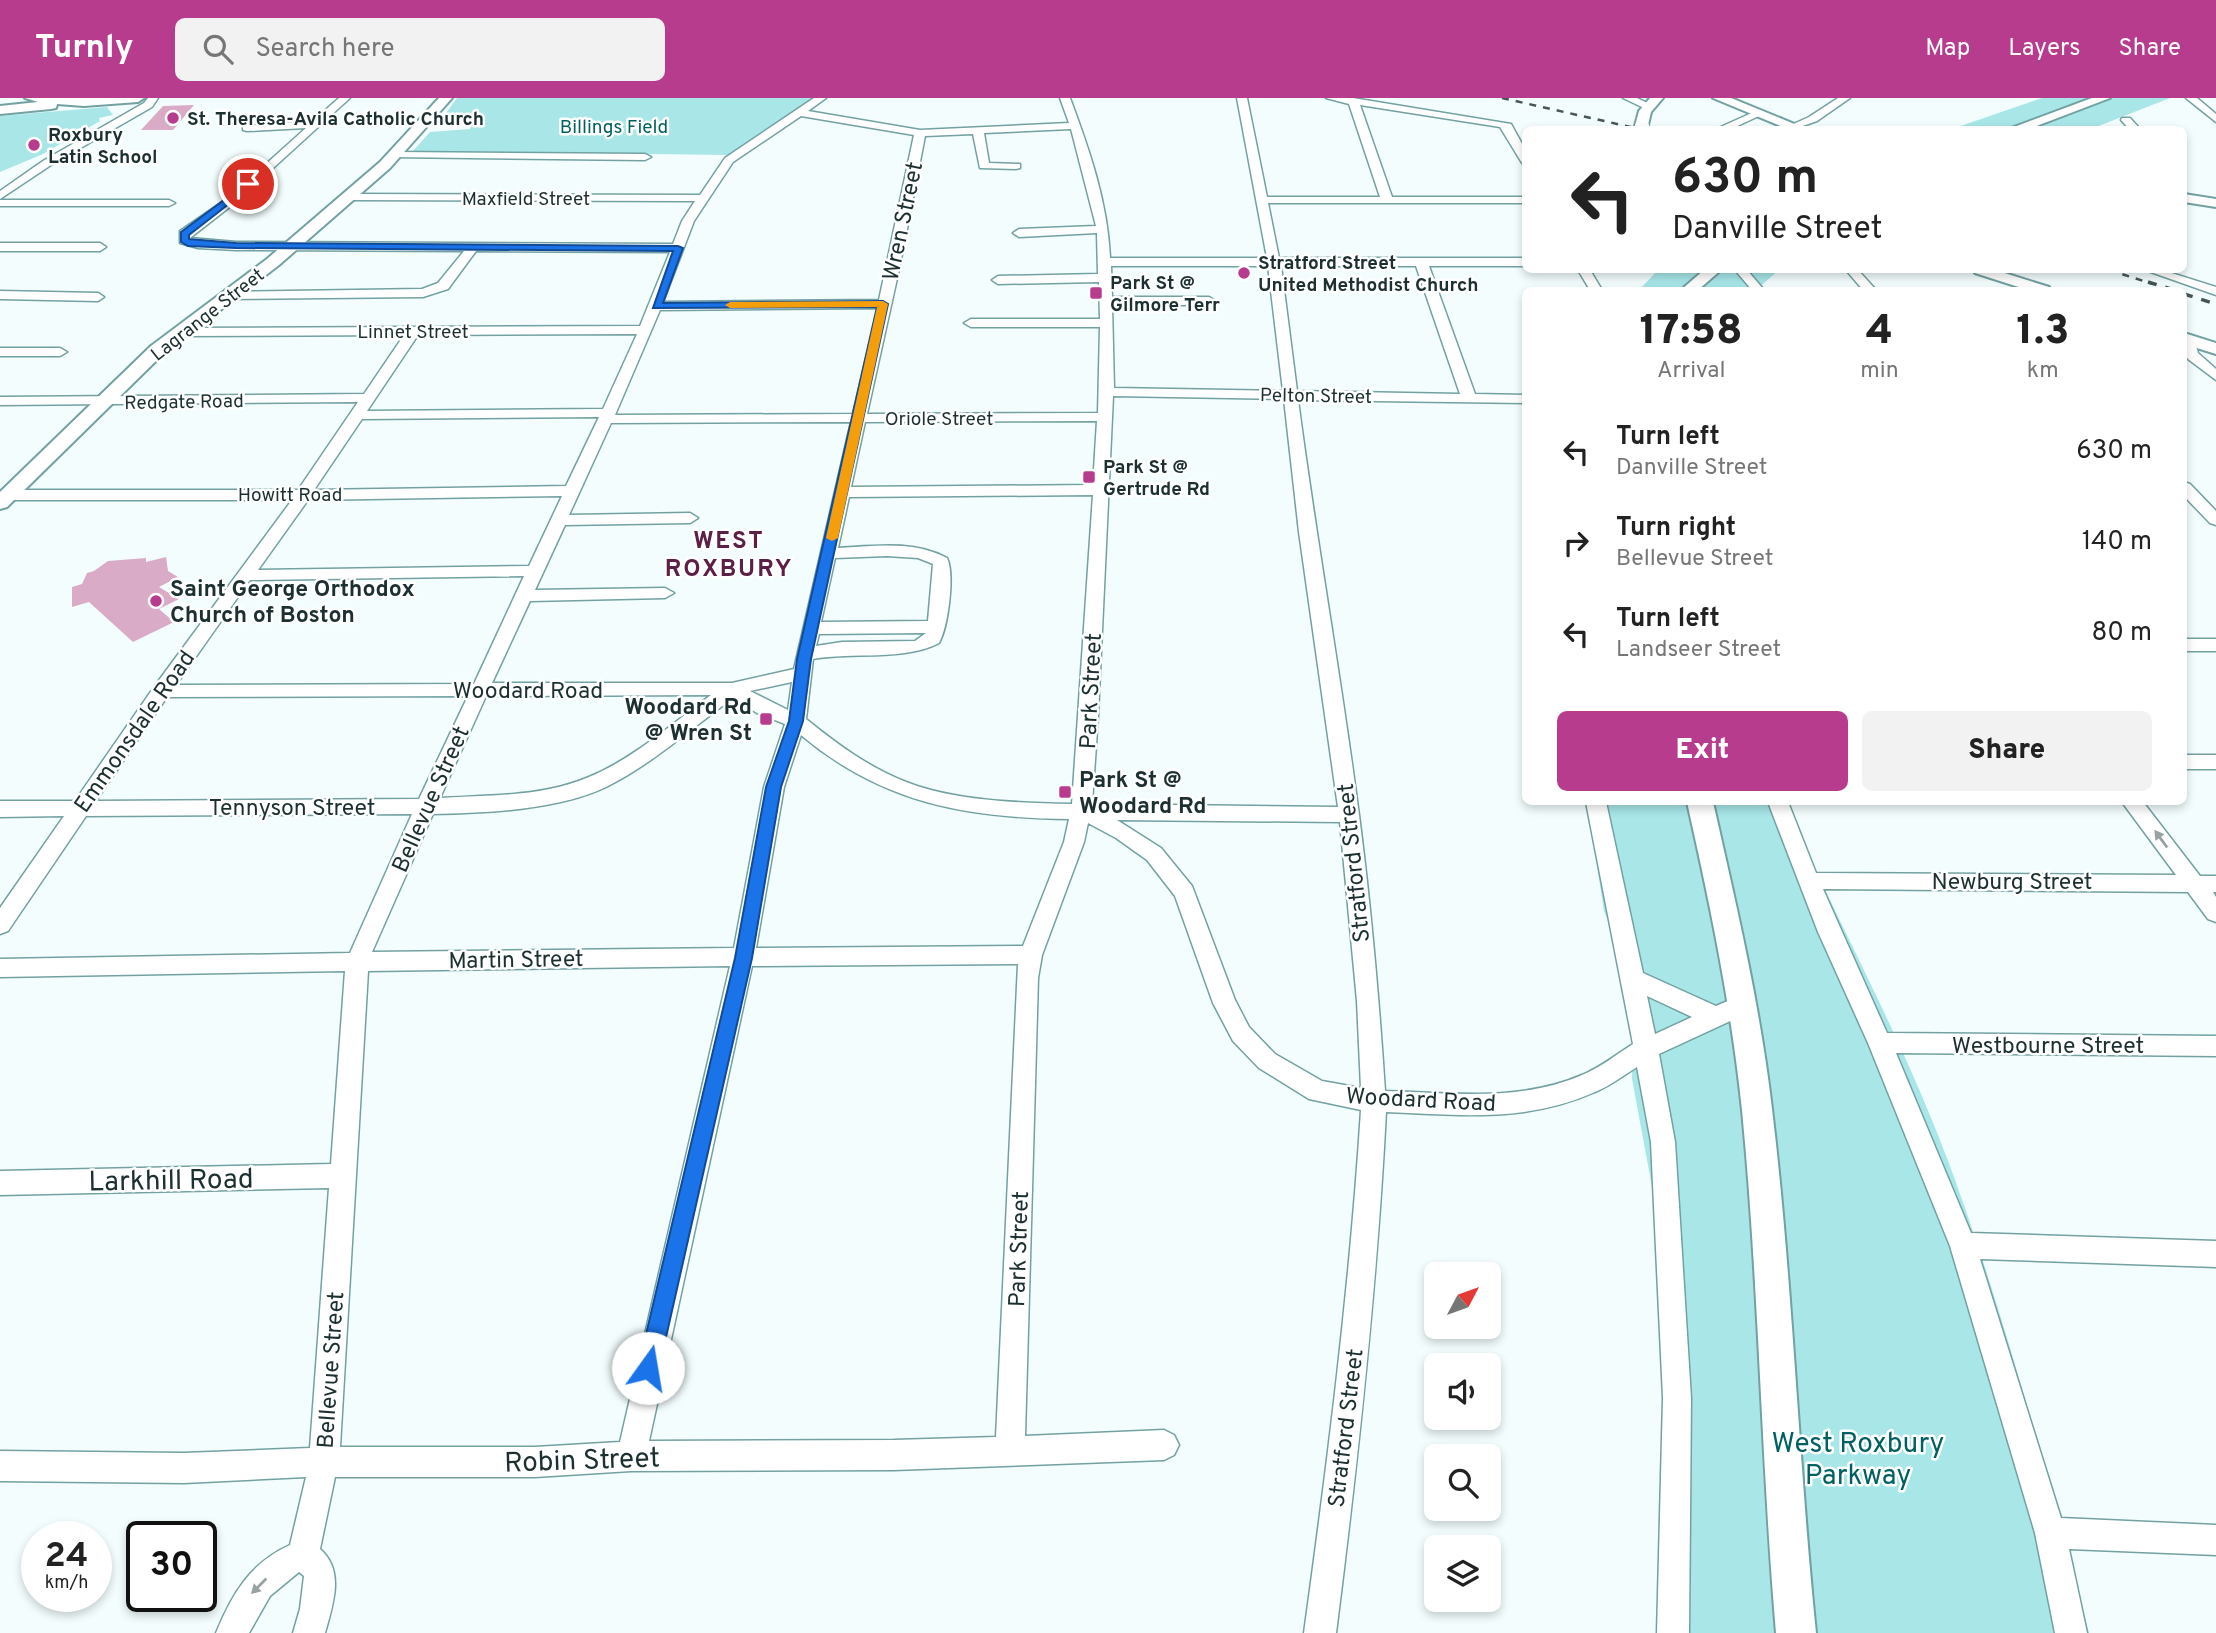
<!DOCTYPE html>
<style>
:root{--surface:#fff;--page:#f2f2f2;--text:#222;--muted:#767676;--accent:#b73c8e}
body{margin:0;font-family:Overpass,sans-serif;background:var(--page);color:var(--text);height:100vh;display:flex;flex-direction:column;font-size:26px;white-space:nowrap}
*{box-sizing:border-box;margin:0}
p{font-size:23px;color:var(--muted)}
.icon{flex:none;width:38px;height:38px;fill:none;stroke:currentColor;stroke-width:2;stroke-linecap:round;stroke-linejoin:round}
.map{position:relative;flex:1;overflow:hidden}
.sheet{position:absolute;left:1522px;top:189px;width:665px;height:518px;display:flex;flex-direction:column;background:var(--surface);border-radius:10px;box-shadow:0 4px 10px #0003}
.sheet>*{flex:none}
.banner{position:absolute;left:1522px;top:28px;width:665px;height:147px;border-radius:10px;box-shadow:0 4px 10px #0003;background:#fff;color:var(--text);overflow:hidden}
.needle{width:46px;rotate:49deg}
.controls{position:absolute;left:1424px;top:1164px;display:grid;gap:14px}
.controls a{display:grid;place-items:center;width:77px;height:77px;border-radius:10px;background:var(--surface);box-shadow:0 4px 10px #0003;font-size:35px}
.speed{position:absolute;left:21px;top:1423px;display:flex;gap:14px;font-size:35px;font-weight:700;text-align:center}
.speed>*{display:grid;place-content:center;width:91px;height:91px;border-radius:50%;background:var(--surface);box-shadow:0 4px 10px #0003;line-height:1}
.speed small{font-size:18px;font-weight:400}
.speed .limit{border:4px solid #111;border-radius:10px;background:#fff;color:#111}
.pin{position:absolute;display:grid;place-items:center;width:60px;height:60px;color:#fff;margin:-30px;border:4px solid #fff;border-radius:50%;box-shadow:0 2px 7px #0007}
.me{position:absolute;width:77px;margin:-38px;rotate:13deg;stroke-linejoin:round;filter:drop-shadow(0 0 5px #0008)}
.turn{display:flex;align-items:center;gap:24px;height:147px;padding:0 35px;font-size:32px}
.turn .icon{width:91px;height:91px;stroke-width:2.5}
.turn b{display:block;font-size:49px;line-height:60px}
.eta{display:flex;justify-content:space-evenly;align-items:center;height:119px;text-align:center}
.eta b{font-size:42px;font-weight:800;line-height:49px}
.cta{display:flex;gap:14px;margin-top:auto;padding:14px 35px}
.cta a{flex:1;height:80px;border-radius:10px;background:var(--accent);color:#fff;font-size:28px;font-weight:800;line-height:80px;text-align:center}
.cta a+a{background:var(--page);color:var(--text)}
ul{padding:0;list-style:none}
li{display:flex;align-items:center;gap:21px;height:91px;padding:0 35px}
li div{flex:1}
li b{display:block;font-size:26px}
li em{font-style:normal}
header{display:flex;align-items:center;gap:42px;box-sizing:border-box;height:98px;padding:0 35px;background:var(--accent);color:#fff}
header strong{font-size:33px}
nav{display:flex;gap:38px;margin-inline-start:auto;font-size:24px}
.search{width:490px;height:63px;background:var(--page);display:flex;align-items:center;gap:18px;box-sizing:border-box;padding:0 24px;border-radius:10px;color:var(--muted);font-size:26px}
.map>svg:first-child{display:block}
.green{fill:#a8e6e8}
.building{fill:#daabc6}
.lines{fill:none;stroke-linecap:round;stroke-linejoin:round}
.minor-casing{stroke:#73a1a2;stroke-width:3}
.major-casing{stroke:#73a1a2;stroke-width:4}
.minor{fill:#fff;fill-rule:evenodd}
.major{fill:#fff;fill-rule:evenodd}
.rail-far1{stroke:#455657;stroke-width:2.5;stroke-dasharray:7 7;stroke-linecap:butt}
.rail{stroke:#455657;stroke-width:3.5;stroke-dasharray:9 9;stroke-linecap:butt}
.major-bridge-casing{stroke:#73a1a2;stroke-width:16;stroke-linecap:butt}
.major-bridge{stroke:#fff;stroke-width:14}
.oneway{fill:#99a2a2}
.route{fill:#1a73e8;stroke:#114b97;stroke-width:2}
.slow{fill:#f59e0b}
.poi-dot{fill:#b73c8e;stroke:#fff;stroke-width:2.5}
.labels{text-anchor:middle;stroke-width:5;stroke-linejoin:round;paint-order:stroke}
.far-poi-label{font-size:19px;font-weight:bold;fill:#1d3031;stroke:#fff;text-anchor:start}
.far-park-label{font-size:19px;fill:#005f62;stroke:#fff}
.far-street-label{font-size:19px;fill:#1d3031;stroke:#fff}
.street-label{font-size:23px;fill:#1d3031;stroke:#fff}
.poi-label{font-size:23px;font-weight:bold;fill:#1d3031;stroke:#fff;text-anchor:start}
.far-district-label{font-size:24px;font-weight:bold;letter-spacing:2px;fill:#5c2047;stroke:#fff}
.near-street-label{font-size:28px;fill:#1d3031;stroke:#fff}
.near-park-label{font-size:28px;fill:#005f62;stroke:#fff}
</style>
<header>
<strong>Turnly</strong>
<div class="search"><svg class="icon" aria-label="search" viewBox="0 0 24 24"><circle cx="10" cy="10" r="6"/><path d="M15 15l6 6"/></svg>Search here</div>
<nav><a>Map</a><a>Layers</a><a>Share</a></nav>
</header>
<div class="map">
<svg width="2216" height="1535" viewBox="0 0 2216 1535">
<rect width="100%" height="100%" fill="#f3fdfd"/>
<!-- green -->
<path class="green" d="M457 0H815C787 21 756 36 729 57L413 53 430 34 470 31 474 20 444 18Z
M2042 0H2170L2091 31 1949 32Z
M107 9 113 17 99 20 100 23 43 56 0 74V18Z
M1658 172H1779L1756 192H1639Z
M1587 704H1784C1840 829 1907 949 1954 1079 2008 1228 2048 1382 2089 1535H1676L1658 1121 1632 981 1635 888 1604 813Z"/>
<!-- building -->
<path class="building" d="M194 7 173 32H141L163 8Z
M166 459 168 473 178 479 159 489 179 501 159 511 174 524 133 544 89 504 72 509V489L82 486 87 475 94 473 108 463 146 460V464Z"/>
<g class="lines">
<!-- minor casing -->
<g class="minor-casing">
<path id="minor" d="M148 0H158L152 9 51 67 0 101V93L43 63 144 5Z
M339 0H350L236 104 190 140 236 144 673 146 682 123 695 103 350 102 344 99 350 96 700 97 725 60 814 0H826L808 13 920 32 1069 25 1060 0H1070C1089 51 1108 105 1110 160H1267L1237 0H1247L1267 99H1380L1349 6 1326 0H1353L1511 26 1526 53V66L1522 65 1500 29 1360 7 1392 99H1526V105H1268L1279 160H1526V168H1429L1475 296 1526 297V305L1298 302C1316 440 1341 578 1359 717 1371 809 1379 901 1385 993 1451 995 1520 1004 1582 977 1600 970 1617 956 1633 946L1586 704H1606L1643 875 1716 908 1744 896 1752 899 1755 906 1752 913 1659 956 1675 1044 1691 1300 1689 1535H1657L1663 1300 1651 1044 1637 969C1624 977 1610 988 1595 994 1525 1025 1460 1017 1386 1014 1377 1189 1358 1362 1336 1535H1304C1328 1361 1350 1187 1361 1012L1309 1001 1259 970 1233 943 1213 905 1175 798 1147 762 1116 740 1088 725 1084 744 1042 857 1038 880 1025 1338 1164 1332 1174 1337 1179 1347 1174 1357 1164 1362 894 1372 631 1373 535 1379H335L320 1451C345 1473 333 1506 325 1535H293L300 1511 304 1478 299 1474 270 1498 249 1535H216C232 1496 250 1465 290 1447L306 1379 184 1385 0 1383V1353L184 1355 310 1350 329 1090 0 1097V1073L331 1066 345 873 0 879V861L350 855 412 716 86 718 8 833 0 836V810L64 718 0 719V703H75L154 589 292 402H8L0 397 8 392H298L358 304 0 307V299L364 296 404 237 179 238 172 234 179 230 640 228 670 154 476 153 448 191 423 199 224 201 223 198 229 194 422 191 438 185 464 153 236 152 198 150 180 145V133L228 100 306 30 247 33 243 32V28L313 23ZM801 18 914 37 879 202 663 204 694 123 733 64ZM1071 31 1096 128 1019 131 1013 135 1019 139 1097 135 1098 176 998 178 992 182 998 186 1099 184 1100 221H971L964 225 971 229H1100L1098 315 867 316 900 167 925 38 973 36 980 70 1016 71 1020 70V66L989 65 984 35ZM1111 168H1268L1283 293 1114 290 1112 207H1209L1216 203 1209 199H1112ZM1281 168H1416L1460 296 1297 293ZM878 210 853 316 615 317 660 212ZM637 236 603 311 367 313 418 237ZM1113 298 1284 301 1299 434 1338 709 1092 706 1098 618ZM599 319 566 388 314 392 362 321ZM1097 323 1093 387 851 389 865 324ZM851 324 794 571 732 585H492L530 503 665 500 674 495 665 490 535 492 565 427 690 425 698 420 690 415 569 417 611 325ZM1093 397 1072 706C1020 705 954 703 906 684 868 669 837 646 806 621L813 561C852 554 906 563 939 545 948 529 955 477 947 460 914 442 874 448 838 450L849 399ZM562 398 529 468 258 472 308 402ZM887 458 918 460 933 466 928 523 821 524 835 460ZM524 478 474 586 176 587 250 482ZM926 535 915 543 842 544 816 548 819 536ZM792 584 788 612 750 593ZM711 597C673 625 633 661 589 679 543 699 489 697 440 700L486 598ZM468 598 419 701 96 703 167 599ZM733 600 757 615 785 626 764 689 734 850 372 854 433 716C486 715 558 712 606 689 652 666 692 630 733 600ZM801 637C882 705 966 720 1069 721L1064 744 1023 848 756 850 784 689ZM1117 722 1340 724 1357 903 1361 990 1322 983 1275 956 1249 929 1235 902 1192 788 1161 750ZM1018 866 996 1339 894 1342 649 1343 752 868ZM730 868 620 1344 535 1349H340L368 873ZM1647 898 1692 919 1655 936Z
M1623 0H1637L1653 8 1644 10Z
M1838 0H1850L1817 23 1794 31 1789 28 1809 19Z
M2186 0H2197L2216 16V24Z
M1756 13 1765 15 1729 32H1714Z
M2122 20H2130L2141 32H2130L2121 22Z
M395 54 645 56 651 59 645 62 391 59V55Z
M0 102H169L175 105 169 108H0Z
M0 145H100L106 149 100 153H0Z
M1578 172H1590L1602 192H1590Z
M1735 172H1747L1764 192H1752Z
M1846 172H1858L1876 192H1863Z
M2145 172H2162L2216 189V197Z
M0 193 98 195 104 199 98 203 0 201Z
M2187 237 2194 241 2198 255 2216 271V282L2188 261 2184 255V238Z
M0 250H60L67 254 60 258H0Z
M2184 384 2190 386 2216 413V427L2210 425 2184 398Z
M2184 541H2216V553H2184Z
M2184 657H2216V671H2184Z
M1768 704H1788L1816 775 2176 777 2122 704H2143L2200 778H2216V794H2213L2216 799V824L2208 821 2188 794 1823 791 1887 935 2216 938V958L1896 955 1971 1135 2216 1143V1169L1980 1161 2061 1420 2216 1427V1457L2069 1451 2087 1535H2055L2035 1435 1950 1148 1868 945 1818 834Z"/>
</g>
<!-- major casing -->
<g class="major-casing">
<path id="major" d="M25 0H144L138 4 84 8 57 6 56 10 51 11 0 16V8L38 4Z
M439 0H452L390 70 279 167 163 256 7 409 0 411V394L151 248 267 161 380 64Z
M1650 0H1663L1651 14 1647 31H1637L1635 28 1639 13Z
M1713 0H1731L1809 32H1790Z
M2092 0H2110L2026 32H2006Z
M2184 96 2216 101V109L2184 104Z
M1704 172H1721L1698 192H1681Z
M1973 172H1995L2049 189 2051 192H2028L1975 175Z
M2184 235 2216 245V256L2184 246Z
M1687 704H1713C1736 806 1760 907 1772 1011 1793 1185 1798 1361 1816 1535H1776C1761 1361 1759 1186 1742 1012 1731 907 1710 806 1687 704Z"/>
</g>
<!-- minor -->
<use href="#minor" class="minor"/>
<!-- major -->
<use href="#major" class="major"/>
<!-- rail-far1 -->
<path class="rail-far1" d="M1502 0 1644 32
M2109 172 2153 186"/>
<!-- rail -->
<path class="rail" d="M2148 184 2174 192
M2184 196 2216 206"/>
<!-- major-bridge casing -->
<g class="major-bridge-casing">
<path id="major-bridge" d="M1642 28 1643 32"/>
</g>
<!-- major-bridge -->
<use href="#major-bridge" class="major-bridge"/>
</g>
<!-- one-way arrows -->
<defs><path id="oneway-solid" d="M-6-.8H1V-3.2L6.5 0L1 3.2V.8H-6Z" transform="scale(1.75)"/></defs>
<g class="oneway">
<use href="#oneway-solid" transform="translate(2161 741) rotate(-126)"/>
<use href="#oneway-solid" transform="translate(259 1488) rotate(135)"/>
</g>
<!-- route -->
<path class="route" d="M248 84 252 88 189 137V141L236 145 678 148 683 150 663 205 883 203 888 206 811 561 803 623 781 689 752 860 659 1270 656 1278 648 1281 641 1278 638 1270 735 860 766 689 789 623 797 561 877 209 653 210 673 153 236 150 188 148 181 144V134Z"/>
<!-- slow -->
<path class="slow" d="M883 203 888 206 838 440 832 443 826 440 877 209 730 210 725 207 730 204Z"/>
<!-- markers -->
<g class="poi-dot">
<circle cx="173" cy="20" r="7"/>
<circle cx="34" cy="47" r="7"/>
<circle cx="1244" cy="175" r="7"/>
<rect x="1089" y="188" width="14" height="14" rx="3.5"/>
<rect x="1082" y="372" width="14" height="14" rx="3.5"/>
<circle cx="156" cy="503" r="7"/>
<rect x="759" y="614" width="14" height="14" rx="3.5"/>
<rect x="1058" y="687" width="14" height="14" rx="3.5"/>
</g>
<g class="labels">
<!-- far-poi labels -->
<g class="far-poi-label">
<text x="187" y="27">St. Theresa-Avila Catholic Church</text>
<text x="48" y="43">Roxbury<tspan x="48" dy="22">Latin School</tspan></text>
<text x="1258" y="171">Stratford Street<tspan x="1258" dy="22">United Methodist Church</tspan></text>
<text x="1110" y="191">Park St @<tspan x="1110" dy="22">Gilmore Terr</tspan></text>
<text x="1103" y="375">Park St @<tspan x="1103" dy="22">Gertrude Rd</tspan></text>
</g>
<!-- far-park labels -->
<g class="far-park-label">
<text x="614" y="35">Billings Field</text>
</g>
<!-- far-street labels -->
<g class="far-street-label">
<text x="526" y="107">Maxfield Street</text>
<text transform="translate(207 216) rotate(-38)" y="7">Lagrange Street</text>
<text x="413" y="240">Linnet Street</text>
<text transform="translate(1316 297) rotate(1)" y="7">Pelton Street</text>
<text transform="translate(184 303) rotate(-1)" y="7">Redgate Road</text>
<text x="939" y="327">Oriole Street</text>
<text x="290" y="403">Howitt Road</text>
</g>
<!-- street labels -->
<g class="street-label">
<text transform="translate(902 123) rotate(-78)" y="8">Wren Street</text>
<text x="528" y="600">Woodard Road</text>
<text transform="translate(1090 593) rotate(-87)" y="8">Park Street</text>
<text transform="translate(134 633) rotate(-55)" y="8">Emmonsdale Road</text>
<text transform="translate(430 701) rotate(-66)" y="8">Bellevue Street</text>
<text x="292" y="717">Tennyson Street</text>
<text transform="translate(1353 765) rotate(-96)" y="8">Stratford Street</text>
<text x="2012" y="791">Newburg Street</text>
<text transform="translate(516 861) rotate(-1)" y="8">Martin Street</text>
<text x="2048" y="955">Westbourne Street</text>
<text transform="translate(1421 1001) rotate(3)" y="8">Woodard Road</text>
<text transform="translate(1018 1151) rotate(-88)" y="8">Park Street</text>
<text transform="translate(330 1272) rotate(-86)" y="8">Bellevue Street</text>
<text transform="translate(1345 1330) rotate(-83)" y="8">Stratford Street</text>
</g>
<!-- poi labels -->
<g class="poi-label">
<text x="170" y="498">Saint George Orthodox<tspan x="170" dy="26">Church of Boston</tspan></text>
<text x="752" y="616" text-anchor="end">Woodard Rd<tspan x="752" dy="26">@ Wren St</tspan></text>
<text x="1079" y="689">Park St @<tspan x="1079" dy="26">Woodard Rd</tspan></text>
</g>
<!-- far-district labels -->
<g class="far-district-label">
<text x="729" y="450">WEST<tspan x="729" dy="28">ROXBURY</tspan></text>
</g>
<!-- near-street labels -->
<g class="near-street-label">
<text transform="translate(171 1081) rotate(-1)" y="10">Larkhill Road</text>
<text transform="translate(582 1361) rotate(-2)" y="10">Robin Street</text>
</g>
<!-- near-park labels -->
<g class="near-park-label">
<text x="1858" y="1354">West Roxbury<tspan x="1858" dy="32">Parkway</tspan></text>
</g>
</g>
</svg>
<div class="controls">
<a><svg class="needle" viewBox="-14 -14 28 28"><path d="M0-13l5 13h-10z" fill="#e53935"/><path d="M0 13l5-13h-10z" fill="#767676"/></svg></a>
<a><svg class="icon" aria-label="sound" viewBox="0 0 24 24"><path d="M4 9h4l5-4v14l-5-4H4zM17 9q2 3 0 6"/></svg></a>
<a><svg class="icon" aria-label="search" viewBox="0 0 24 24"><circle cx="10" cy="10" r="6"/><path d="M15 15l6 6"/></svg></a>
<a><svg class="icon" aria-label="layers" viewBox="0 0 24 24"><path d="M12 4l9 5-9 5-9-5zM3 14l9 5 9-5"/></svg></a>
</div>
<div class="speed"><div>24<small>km/h</small></div><div class="limit">30</div></div>
<div class="pin" style="left:248px;top:86px;background:#d93025"><svg class="icon" aria-label="arrive" viewBox="0 0 24 24"><path d="M6 21V4h12l-3 4 3 4H6"/></svg></div>
<svg class="me" style="left:648px;top:1270px" viewBox="-20 -20 40 40"><circle r="19" fill="#fff"/><path d="M0-13L10 11 0 6-10 11z" fill="#1a73e8"/></svg>
<div class="banner">
<div class="turn"><svg class="icon" aria-label="left" viewBox="0 0 24 24"><path d="M17 20v-9H6M10 6l-5 5 5 5"/></svg><div><b>630 m</b>Danville Street</div></div>
</div>
<section class="sheet">
<div class="eta">
<div><b>17:58</b><p>Arrival</p></div>
<div><b>4</b><p>min</p></div>
<div><b>1.3</b><p>km</p></div>
</div>
<ul>
<li><svg class="icon" aria-label="left" viewBox="0 0 24 24"><path d="M17 20v-9H6M10 6l-5 5 5 5"/></svg><div><b>Turn left</b><p>Danville Street</p></div><em>630 m</em></li>
<li><svg class="icon" aria-label="right" viewBox="0 0 24 24"><path d="M7 20v-9h11M14 6l5 5-5 5"/></svg><div><b>Turn right</b><p>Bellevue Street</p></div><em>140 m</em></li>
<li><svg class="icon" aria-label="left" viewBox="0 0 24 24"><path d="M17 20v-9H6M10 6l-5 5 5 5"/></svg><div><b>Turn left</b><p>Landseer Street</p></div><em>80 m</em></li>
</ul>
<div class="cta"><a>Exit</a><a>Share</a></div>
</section>
</div>
